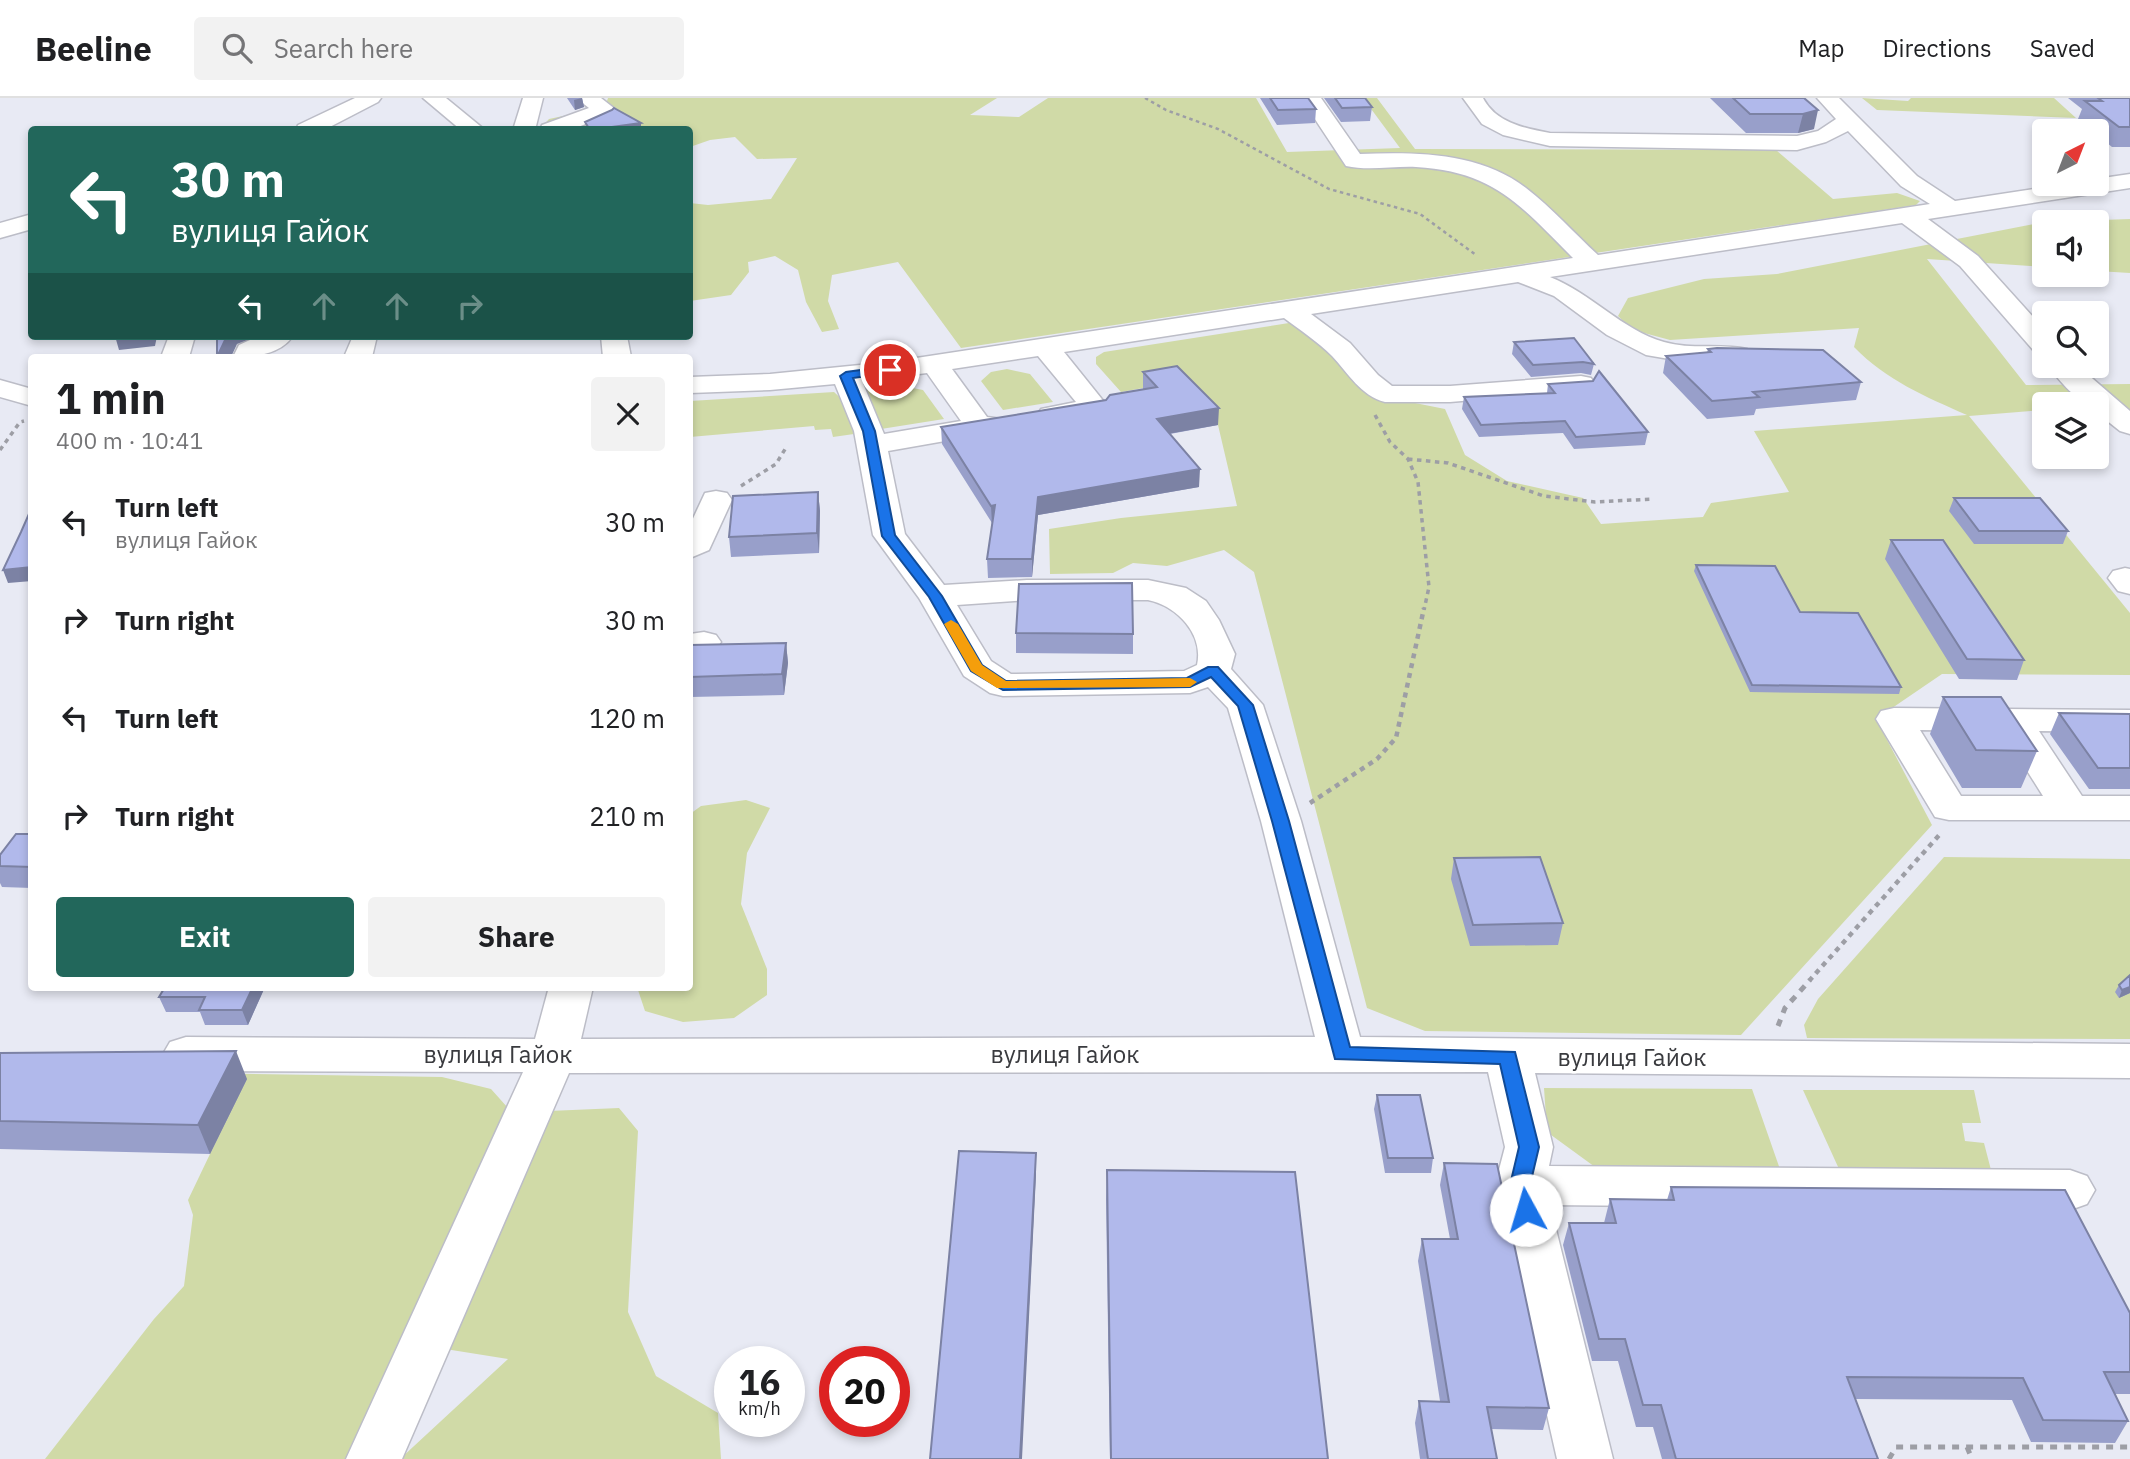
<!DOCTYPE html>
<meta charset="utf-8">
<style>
:root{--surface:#fff;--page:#f2f2f2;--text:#202124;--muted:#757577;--line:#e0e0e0;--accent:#22675b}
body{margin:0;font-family:"IBM Plex Sans",sans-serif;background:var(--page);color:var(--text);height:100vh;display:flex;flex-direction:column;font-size:26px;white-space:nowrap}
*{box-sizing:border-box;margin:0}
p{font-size:23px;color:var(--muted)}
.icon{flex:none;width:38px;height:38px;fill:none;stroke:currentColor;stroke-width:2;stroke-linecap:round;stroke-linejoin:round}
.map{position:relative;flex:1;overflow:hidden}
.side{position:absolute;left:28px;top:256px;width:665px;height:637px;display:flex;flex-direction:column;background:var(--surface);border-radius:7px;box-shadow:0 4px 10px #0003}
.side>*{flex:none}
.banner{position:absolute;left:28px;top:28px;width:665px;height:214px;border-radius:7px;box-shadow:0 4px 10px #0003;background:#22675b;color:#fff;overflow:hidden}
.needle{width:46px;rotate:42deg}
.controls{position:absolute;left:2032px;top:21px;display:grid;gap:14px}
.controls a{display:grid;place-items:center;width:77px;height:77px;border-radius:7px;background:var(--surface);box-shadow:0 4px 10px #0003;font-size:35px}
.speed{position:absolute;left:714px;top:1248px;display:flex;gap:14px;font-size:35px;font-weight:700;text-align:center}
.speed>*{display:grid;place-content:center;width:91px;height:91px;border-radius:50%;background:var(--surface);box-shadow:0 4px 10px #0003;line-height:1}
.speed small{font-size:18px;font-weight:400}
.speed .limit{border:10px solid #d22;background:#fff;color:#111}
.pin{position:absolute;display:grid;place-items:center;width:60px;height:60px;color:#fff;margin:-30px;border:4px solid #fff;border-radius:50%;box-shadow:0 2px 7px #0007}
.me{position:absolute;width:77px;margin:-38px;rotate:354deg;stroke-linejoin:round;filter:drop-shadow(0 0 5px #0008)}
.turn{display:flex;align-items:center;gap:24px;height:147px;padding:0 28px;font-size:32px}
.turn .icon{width:91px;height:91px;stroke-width:2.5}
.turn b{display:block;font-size:49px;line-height:60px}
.lanes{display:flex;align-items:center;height:66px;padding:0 28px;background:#0003;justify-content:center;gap:35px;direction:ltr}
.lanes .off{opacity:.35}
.round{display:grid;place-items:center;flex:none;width:74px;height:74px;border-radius:7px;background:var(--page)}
.summary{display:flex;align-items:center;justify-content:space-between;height:119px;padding:0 28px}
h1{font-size:42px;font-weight:700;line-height:52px}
.primary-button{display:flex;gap:14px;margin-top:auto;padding:14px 28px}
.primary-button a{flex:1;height:80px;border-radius:7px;background:var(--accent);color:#fff;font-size:28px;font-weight:700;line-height:80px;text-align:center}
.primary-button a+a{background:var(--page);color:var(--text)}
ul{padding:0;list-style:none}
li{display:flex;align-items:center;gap:21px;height:98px;padding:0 28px}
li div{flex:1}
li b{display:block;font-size:26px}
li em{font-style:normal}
header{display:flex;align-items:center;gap:42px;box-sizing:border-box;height:98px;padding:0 35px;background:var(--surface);border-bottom:2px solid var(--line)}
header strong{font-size:33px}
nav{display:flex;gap:38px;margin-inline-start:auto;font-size:24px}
.search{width:490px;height:63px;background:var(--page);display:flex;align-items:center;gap:18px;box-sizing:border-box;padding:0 24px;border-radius:7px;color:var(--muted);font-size:26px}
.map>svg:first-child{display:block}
.green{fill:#d0daa7}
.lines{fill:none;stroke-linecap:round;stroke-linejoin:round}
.minor-casing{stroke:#bcbdc7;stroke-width:3}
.path-far3{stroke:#9d9ea5;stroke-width:2.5;stroke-dasharray:3.5 3.5;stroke-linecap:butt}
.path-far2{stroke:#9d9ea5;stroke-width:3.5;stroke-dasharray:4.5 4.5;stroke-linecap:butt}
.path-far1{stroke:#9d9ea5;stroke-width:4.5;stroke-dasharray:5 5;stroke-linecap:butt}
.path{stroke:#9d9ea5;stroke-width:5;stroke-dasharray:7 7;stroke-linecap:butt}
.minor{fill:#fff;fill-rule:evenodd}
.wall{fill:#989fca}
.shaded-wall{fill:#7c82a4}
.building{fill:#b1b9eb;stroke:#7c82a4;stroke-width:2}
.route{fill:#1a73e8;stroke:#114b97;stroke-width:2}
.slow{fill:#f59e0b}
.labels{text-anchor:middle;stroke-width:5;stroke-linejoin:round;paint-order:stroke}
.street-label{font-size:24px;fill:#3a3b3f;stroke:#fff}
</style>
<header>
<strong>Beeline</strong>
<div class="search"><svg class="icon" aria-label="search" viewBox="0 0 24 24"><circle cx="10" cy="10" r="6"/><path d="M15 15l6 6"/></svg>Search here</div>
<nav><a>Map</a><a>Directions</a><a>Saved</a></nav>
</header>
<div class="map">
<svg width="2130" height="1361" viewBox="0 0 2130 1361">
<rect width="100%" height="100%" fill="#e8eaf4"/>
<!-- green -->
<path class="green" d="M608 0H997L970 17 1019 19 1048 0H1256L1287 54 1400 50 1363 0H1377L1415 51 1776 52 1833 101 1897 95 1920 103 1916 107 961 250 898 164 832 177 828 203 839 231 822 234 806 204 798 172 775 158 748 164 749 174 731 197 690 203V105L708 107 771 101 797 60 757 61 735 39 710 42 690 49V32H539L549 21 605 9Z
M1862 0 1908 3 1911 0H2054L2076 20 1877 12Z
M2130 121V175L2097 173 2096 124H2044V169L1927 161 2026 287 2130 286V314L2096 306H2044V312L1969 318 2130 515V577L1942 576 1876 621 1932 727 1741 937 1425 933 1367 910 1254 474 1224 452 1167 468 1133 465 1113 475 1050 476 1049 431 1121 420 1237 408 1218 327 1176 284 1121 294 1096 266V259L1104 254 1289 225 1304 230 1400 302 1445 311 1465 357 1507 383 1583 400 1601 426 1703 419 1711 405 1789 394 1754 333 1967 317C1926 299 1886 282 1854 249L1859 230 1670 242 1633 232 1618 218 1628 200 1704 181 1777 176 2044 124Z
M1007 271 1030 276 1053 304 1003 312 981 283 991 274Z
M892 286 923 292 944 321 881 331 865 291Z
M834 294 846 305 861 335 833 339 831 331 815 332 814 328 690 339V303Z
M746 702 770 710 747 755 741 806 767 871V897L734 920 683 924 645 913 637 889H690V716L701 708Z
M1944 759 2130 761V941L1807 940 1804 927 1818 901Z
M0 972 442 979 491 991 508 1010 345 1361H45L154 1221 184 1188 193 1117 188 1102 210 1056Z
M1544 990 1752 991 1782 1077H1606L1547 1034Z
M1803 992H1974L1981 1025H1962L1965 1043 1984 1045 1991 1072 1839 1071Z
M619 1010 638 1033 628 1214 656 1278 718 1315 721 1361H400L508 1261 439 1250 549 1013Z"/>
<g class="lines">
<!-- minor casing -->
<g class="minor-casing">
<path id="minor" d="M355 0H381L378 4 324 32H296L298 27Z
M423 0H446L485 32H461Z
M523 0H543L535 32H513Z
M576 0H601L615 11 612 15 571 32H540L542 27 589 10Z
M1301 0H1321L1360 56C1417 54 1479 54 1526 90 1552 110 1574 135 1598 157L1930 106 1901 88 1848 33 1826 44 1797 52 1550 48 1503 37 1482 26 1463 0H1483C1496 25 1524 30 1550 35L1797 38 1818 33 1836 21 1817 0H1839L1917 78 1955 103 2067 86H2096V81L2130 76V90L1928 121 1978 158 2044 231V255L2034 253 1960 168 1902 125 1550 179C1591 195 1622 232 1664 244 1691 252 1720 245 1747 251L1751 257 1747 263 1737 265 1687 264 1646 257 1607 237 1554 198 1518 184 1311 216 1350 245 1378 277 1392 288H1450L1581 278 1591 280 1595 286 1591 292 1450 304H1385C1361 298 1348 275 1332 258 1318 244 1300 232 1284 220L1064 254 1109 310 1105 316 1051 326 1041 323 1037 317 1041 311 1076 304 1038 258 952 271 987 319 1002 321 1007 327 1002 333 888 353 905 436 944 487 1027 482H1148L1186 490 1206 503 1219 522 1235 556 1231 571 1263 607 1301 723 1360 939 2130 946V980L1535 975 1553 1049 1549 1068 2070 1072 2087 1078 2095 1092 2087 1106 2070 1112 1550 1107 1613 1361H1557L1495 1087 1505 1049 1488 974 569 975 402 1361H346L523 974 186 973 170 968 163 956 170 944 186 939 535 941 549 889H593L581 941 1315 939 1261 723 1228 610 1208 589 1190 595 1003 598 990 595 964 578 919 500 873 437 854 333 835 286 770 292 690 295V279L770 276 890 264 1573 160C1522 109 1494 73 1416 69 1393 68 1368 73 1346 68ZM927 275 961 323 884 336 862 283ZM1027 502H1148C1177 508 1204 536 1197 567L1184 573 1011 576 991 563 957 507Z
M32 116V131L0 140V125Z
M169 238H195L189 259H161Z
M259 238H293C280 257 254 259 233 259L239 247Z
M353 238H377L372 259H344Z
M601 238H627L631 259H603Z
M2049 268H2078L2130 313V336L2120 333 2096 314V306C2078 306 2059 283 2049 268Z
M0 282 32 291V308L0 299Z
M716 393 727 395 732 402 709 452 690 460V427L705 395Z
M2125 470 2130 471V496L2118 493 2108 480 2113 473Z
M704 534 716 537 721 544 716 551 690 556V536Z
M1894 610 2130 612V634L2039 633 2082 698H2130V722H1949L1935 719 1876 621 1881 613ZM1920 632 2002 633 2043 698H1961Z"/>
</g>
<!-- path-far3 -->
<path class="path-far3" d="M1145 0 1166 12 1218 31 1329 91 1420 116 1476 157"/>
<!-- path-far2 -->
<path class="path-far2" d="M1375 317 1390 344 1408 361 1418 384 1429 489 1424 512
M0 352 20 324 24 323
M1408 361 1448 365 1544 398 1595 404 1653 401
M741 388 776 366 787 348"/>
<!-- path-far1 -->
<path class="path-far1" d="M1310 705 1377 661 1396 640 1424 510
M1809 883 1941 735"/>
<!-- path -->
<path class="path" d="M1778 928 1785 910 1810 882
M1967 1349 1972 1361
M1889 1361 1896 1349H2130"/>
<!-- minor -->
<use href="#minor" class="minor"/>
</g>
<!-- wall -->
<path class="wall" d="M567 0H582L584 9 575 12Z
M1260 0H1308L1316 11 1315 25 1277 27Z
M1324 0H1365L1372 9 1370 23 1341 24Z
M1710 0H1804L1814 31 1798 35H1746Z
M2068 0H2130V49H2112L2096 36V33H2093L2078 21 2082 11Z
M1514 244 1594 266 1591 277 1581 275 1531 279 1512 256Z
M1708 251 1861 284 1856 302 1756 311 1754 317 1707 321 1663 275 1666 258 1707 255Z
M1143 274 1218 327 1170 336 1199 389 1038 417 1032 479 988 480 987 461 992 425 942 346 941 329 1106 302 1143 291Z
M1548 286 1648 334 1645 347 1574 351 1563 335 1479 339 1462 311 1464 299 1547 295Z
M818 394 820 413 819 455 731 459 729 439Z
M1954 400 2068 433 2063 446H1974L1949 413Z
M1891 442 2024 562 2017 582 1959 581 1885 461Z
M1696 467 1800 514 1901 589 1899 596 1750 594 1694 473Z
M1016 535 1133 536V556L1016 555Z
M786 545 788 565 784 597 690 599V547Z
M1943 599 2037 653 2021 690H1962L1930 636Z
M2059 615 2130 616V691H2089L2050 636Z
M32 736V790L2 789 0 785V757Z
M1454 760 1563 825 1558 847 1470 848 1451 781Z
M2130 877V895L2119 900 2115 894 2119 887Z
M265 889 248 927H205L200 914H166L159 899Z
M0 955 247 981 210 1056 0 1051Z
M1377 997 1433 1060 1431 1075H1385L1374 1011Z
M1444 1065 1549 1310 1543 1332 1491 1331 1497 1361H1420L1415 1325 1419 1303H1440L1418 1163 1422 1141H1450L1440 1087Z
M1107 1072 1328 1361H1110L1106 1101Z
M1671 1089 2130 1215V1296H2115L2128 1323 2115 1345 2031 1344 2012 1302 1855 1301 1878 1361H1662L1653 1329H1636L1618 1263H1592L1563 1147 1569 1125H1604L1610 1101 1667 1102Z"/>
<!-- shaded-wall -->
<path class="shaded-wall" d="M582 0 584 9 575 12 574 2Z
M1818 12 1814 31 1798 35 1803 16Z
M641 25V30L629 32H591Z
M115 238H157L155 248 119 252Z
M227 238H257L237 246 231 259H217Z
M326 238H348L327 241Z
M1219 310 1218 327 1156 338 1157 321Z
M1200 371 1199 389 1038 417 1032 479V461L1038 399Z
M818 394 820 413 819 455 817 435Z
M995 407V425L992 426 991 408Z
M32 469V483L8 485 3 472Z
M786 545 788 565 784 597 782 576Z
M253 889H265L248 927 242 912Z
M2130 889V895L2119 900 2122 892Z
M236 953 247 981 210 1056 198 1027Z
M1036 1055V1077L1022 1361H1020Z"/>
<!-- building -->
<path class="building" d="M1270 0H1308L1316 11 1278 12Z
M1335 0H1365L1372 9 1342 10Z
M1733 0H1804L1818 12 1803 16H1750Z
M2098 0H2130V29H2119L2085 3H2102Z
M614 10 641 25 590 32 585 24 612 12Z
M217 238H227L217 259Z
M1574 240 1594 266 1583 264 1533 267 1514 244Z
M1717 250 1823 252 1861 284 1753 294 1759 299 1712 303 1666 258 1711 254 1708 251Z
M1177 268 1219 310 1157 321 1200 371 1038 399 1032 461H987L995 407 991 408 941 329 1106 302 1110 297 1157 289 1143 274Z
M1599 273 1648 334 1576 339 1565 323 1481 327 1464 299 1555 295 1548 286 1593 283Z
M818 394 817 435 729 439 733 398Z
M1954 400H2040L2068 433H1979Z
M32 409V469L3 472 21 434Z
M1891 442H1943L2024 562 1967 561Z
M1696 467 1775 468 1800 514 1858 515 1901 589 1752 587Z
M1132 485 1133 536 1016 535 1019 486Z
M786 545 782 576 690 579V547Z
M1943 599H2001L2037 653 1976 652Z
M2059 615 2130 616V670H2098Z
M16 736H32V769L0 768V757Z
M1540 759 1563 825 1473 827 1454 760Z
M2130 877V889L2122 892 2119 887Z
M165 889H253L242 912H199L205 899H159Z
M236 953 198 1027 0 1023V955Z
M1377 997H1420L1433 1060H1388Z
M959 1053 1036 1055 1020 1361H930Z
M1444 1065 1497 1066 1549 1310 1487 1309 1497 1361H1428L1419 1303 1449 1304 1422 1141H1458Z
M1107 1072 1295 1074 1328 1361H1111Z
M1671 1089 2065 1092 2130 1215V1274H2104L2128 1323 2043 1322 2023 1280 1847 1279 1878 1361H1676L1661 1307H1643L1625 1241H1599L1569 1125H1616L1610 1101 1674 1102Z"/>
<!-- route -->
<path class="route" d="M890 268 895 272 894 274 853 280 875 333 895 437 942 498 982 567 1006 583 1187 580 1208 569H1218L1253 607 1289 723 1350 949 1515 954 1539 1049 1530 1087 1536 1112 1533 1118 1526 1120 1518 1118 1510 1087 1519 1049 1500 966 1335 961 1272 723 1238 608 1211 579 1190 589 1003 592 971 573 929 499 882 438 863 333 840 278 846 274Z"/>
<!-- slow -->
<path class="slow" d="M951 522 958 526 982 567 1006 583 1190 580 1197 584 1190 589 997 590 971 573 944 526Z"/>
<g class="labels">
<!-- street labels -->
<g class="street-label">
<text x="498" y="965">вулиця Гайок</text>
<text x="1065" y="965">вулиця Гайок</text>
<text x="1632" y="968">вулиця Гайок</text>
</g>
</g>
</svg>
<div class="controls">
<a><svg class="needle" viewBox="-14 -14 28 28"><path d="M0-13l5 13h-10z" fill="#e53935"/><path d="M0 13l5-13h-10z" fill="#757577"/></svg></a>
<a><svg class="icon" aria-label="sound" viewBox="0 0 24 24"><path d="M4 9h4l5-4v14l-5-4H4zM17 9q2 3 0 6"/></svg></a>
<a><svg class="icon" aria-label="search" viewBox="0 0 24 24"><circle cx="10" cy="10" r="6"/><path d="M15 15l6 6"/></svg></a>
<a><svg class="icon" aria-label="layers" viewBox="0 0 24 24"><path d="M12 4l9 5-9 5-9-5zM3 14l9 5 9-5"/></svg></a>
</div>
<div class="speed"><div>16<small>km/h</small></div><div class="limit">20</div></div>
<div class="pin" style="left:890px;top:272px;background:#d93025"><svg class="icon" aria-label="arrive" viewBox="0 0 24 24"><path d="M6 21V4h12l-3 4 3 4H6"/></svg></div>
<svg class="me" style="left:1526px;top:1112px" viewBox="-20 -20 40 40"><circle r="19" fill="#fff"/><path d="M0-13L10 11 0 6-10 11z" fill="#1a73e8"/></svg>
<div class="banner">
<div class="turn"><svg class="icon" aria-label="left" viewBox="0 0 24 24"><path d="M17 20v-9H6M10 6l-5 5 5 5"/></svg><div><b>30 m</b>вулиця Гайок</div></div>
<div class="lanes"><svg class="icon" aria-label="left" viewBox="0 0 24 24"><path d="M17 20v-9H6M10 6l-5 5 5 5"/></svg><svg class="icon off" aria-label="ahead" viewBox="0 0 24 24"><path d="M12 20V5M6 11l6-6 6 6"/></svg><svg class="icon off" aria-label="ahead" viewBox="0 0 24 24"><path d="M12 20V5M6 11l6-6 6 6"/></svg><svg class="icon off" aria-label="right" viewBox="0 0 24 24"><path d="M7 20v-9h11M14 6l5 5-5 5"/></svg></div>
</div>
<section class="side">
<div class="summary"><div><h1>1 min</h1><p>400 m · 10:41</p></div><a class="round"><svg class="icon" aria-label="close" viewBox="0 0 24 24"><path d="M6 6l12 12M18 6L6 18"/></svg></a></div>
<ul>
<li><svg class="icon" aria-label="left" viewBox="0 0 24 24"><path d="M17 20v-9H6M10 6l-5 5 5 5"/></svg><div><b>Turn left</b><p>вулиця Гайок</p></div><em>30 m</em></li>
<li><svg class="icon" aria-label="right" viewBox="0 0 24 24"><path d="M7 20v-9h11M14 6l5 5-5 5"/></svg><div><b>Turn right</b></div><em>30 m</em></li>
<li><svg class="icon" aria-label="left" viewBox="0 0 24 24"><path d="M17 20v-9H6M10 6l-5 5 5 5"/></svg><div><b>Turn left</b></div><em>120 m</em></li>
<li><svg class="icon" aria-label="right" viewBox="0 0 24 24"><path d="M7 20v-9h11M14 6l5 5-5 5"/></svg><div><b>Turn right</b></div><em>210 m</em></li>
</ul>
<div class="primary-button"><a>Exit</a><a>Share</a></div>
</section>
</div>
